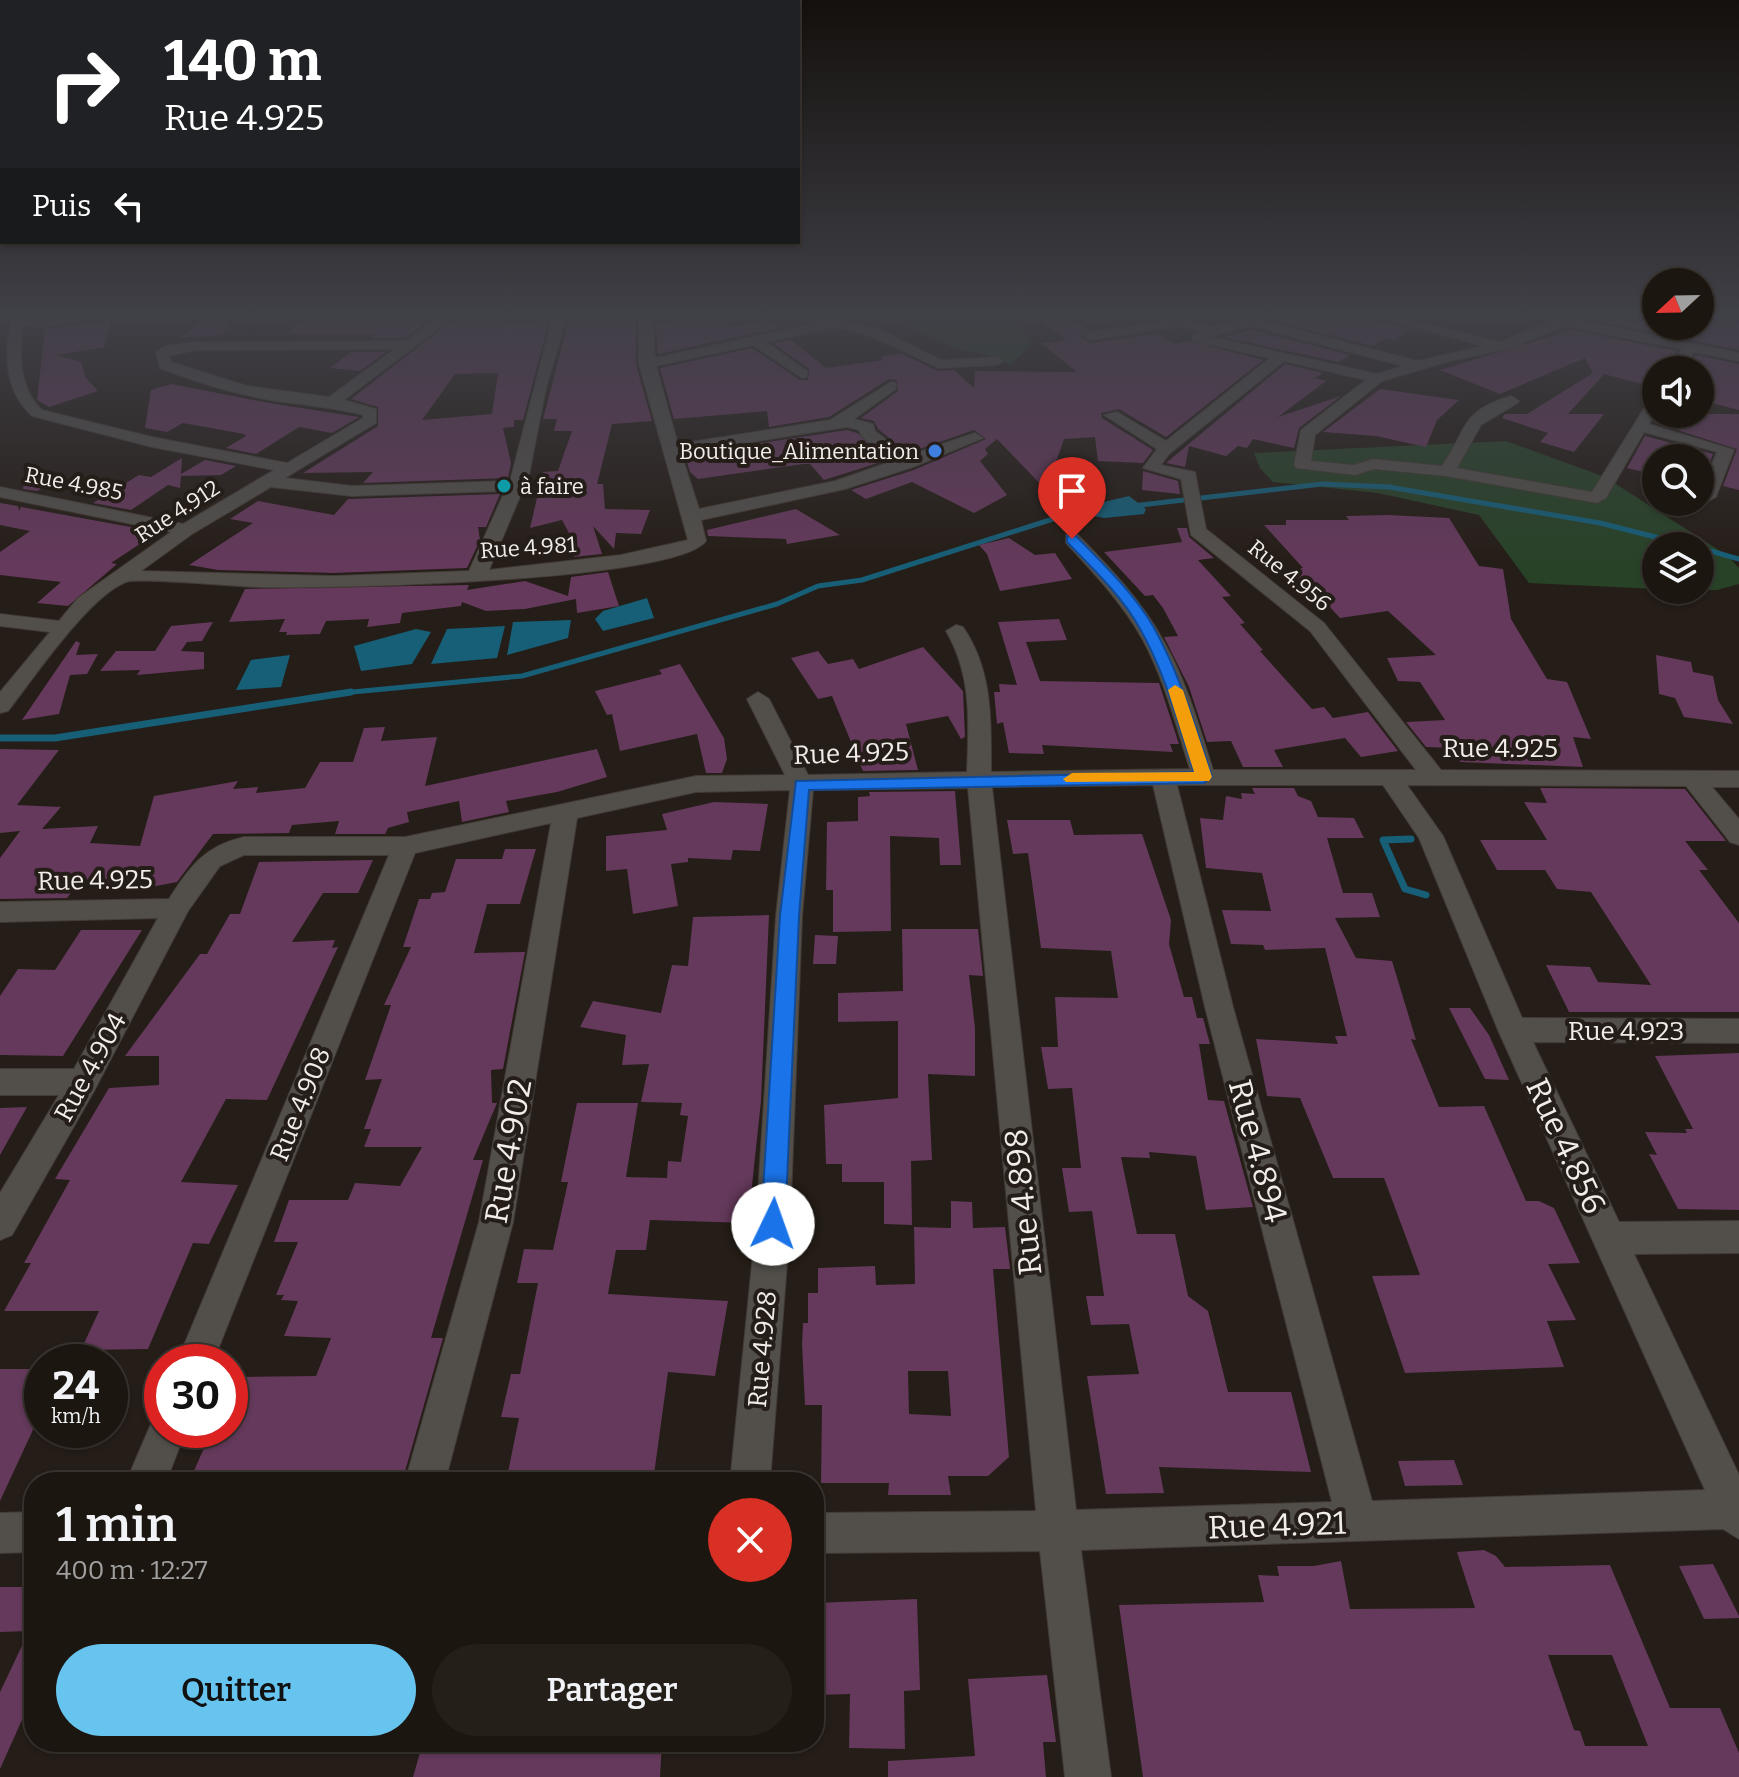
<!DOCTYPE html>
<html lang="fr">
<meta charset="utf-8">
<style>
:root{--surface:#1c1611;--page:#251f1a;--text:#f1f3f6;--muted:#a09f9f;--line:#3a3531;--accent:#66c4ef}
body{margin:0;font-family:Bitter,serif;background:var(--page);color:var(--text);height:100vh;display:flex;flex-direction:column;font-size:30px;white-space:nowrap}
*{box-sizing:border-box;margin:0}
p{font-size:26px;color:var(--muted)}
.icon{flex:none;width:44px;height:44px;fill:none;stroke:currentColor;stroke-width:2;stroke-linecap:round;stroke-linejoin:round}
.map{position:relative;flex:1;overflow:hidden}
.details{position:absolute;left:24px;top:1472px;width:800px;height:280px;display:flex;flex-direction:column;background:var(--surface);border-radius:32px;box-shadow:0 2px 6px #0004,0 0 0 2px var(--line)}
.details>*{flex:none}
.banner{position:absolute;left:0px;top:0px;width:800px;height:244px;box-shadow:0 2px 6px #0004,0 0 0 2px var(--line);background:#202124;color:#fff;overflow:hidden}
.needle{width:52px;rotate:248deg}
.fabs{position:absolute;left:1642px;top:268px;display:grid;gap:16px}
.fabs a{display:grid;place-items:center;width:72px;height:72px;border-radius:50%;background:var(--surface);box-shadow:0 2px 6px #0004,0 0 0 2px var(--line);font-size:40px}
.speed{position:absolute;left:24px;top:1344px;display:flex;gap:16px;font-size:40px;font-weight:700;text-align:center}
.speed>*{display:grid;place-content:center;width:104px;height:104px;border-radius:50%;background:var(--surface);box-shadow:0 2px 6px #0004,0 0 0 2px var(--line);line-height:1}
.speed small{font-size:20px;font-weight:400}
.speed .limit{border:12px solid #d22;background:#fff;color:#111}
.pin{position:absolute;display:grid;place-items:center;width:68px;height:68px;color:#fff;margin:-82px -34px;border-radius:50% 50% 50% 0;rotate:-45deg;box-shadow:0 0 8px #0007}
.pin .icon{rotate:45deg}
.me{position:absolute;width:88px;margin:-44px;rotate:3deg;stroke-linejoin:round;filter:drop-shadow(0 0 6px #0008)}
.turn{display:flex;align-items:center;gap:28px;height:168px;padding:0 32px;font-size:36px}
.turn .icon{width:104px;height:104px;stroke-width:2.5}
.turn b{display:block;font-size:56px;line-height:68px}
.then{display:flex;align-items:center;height:76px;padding:0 32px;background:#0003;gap:16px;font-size:30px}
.round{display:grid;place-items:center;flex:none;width:84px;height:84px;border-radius:42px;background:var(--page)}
.head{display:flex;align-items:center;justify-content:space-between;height:136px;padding:0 32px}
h1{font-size:48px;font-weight:600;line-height:60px}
.button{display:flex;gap:16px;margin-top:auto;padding:16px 32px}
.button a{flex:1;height:92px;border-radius:48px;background:var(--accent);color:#111;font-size:32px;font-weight:600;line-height:92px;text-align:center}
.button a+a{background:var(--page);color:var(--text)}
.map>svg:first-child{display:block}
.green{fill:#284228}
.water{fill:#175e77}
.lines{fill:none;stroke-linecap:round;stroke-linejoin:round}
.stream-far1{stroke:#175e77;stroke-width:5}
.stream{stroke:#175e77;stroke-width:7}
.building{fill:#64395b;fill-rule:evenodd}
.minor-casing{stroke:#423a34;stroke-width:2}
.minor{fill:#524f4b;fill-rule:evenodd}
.route{fill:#1a73e8;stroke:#114b97;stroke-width:2}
.slow{fill:#f59e0b}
.shop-dot{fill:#3f7fe0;stroke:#251d17;stroke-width:3}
.culture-dot{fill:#0f9aa8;stroke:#251d17;stroke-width:3}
.labels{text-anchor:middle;stroke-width:8;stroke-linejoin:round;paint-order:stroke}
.far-poi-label{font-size:22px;fill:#f2ede9;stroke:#251d17;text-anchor:end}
.far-street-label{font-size:22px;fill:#f2ede9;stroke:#251d17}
.street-label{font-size:26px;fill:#f2ede9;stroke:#251d17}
.near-street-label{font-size:32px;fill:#f2ede9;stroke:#251d17}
</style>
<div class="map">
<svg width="1739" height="1777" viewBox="0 0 1739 1777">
<rect width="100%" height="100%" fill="#251d17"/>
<!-- green -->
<path class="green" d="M912 313H1005L1012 315 1032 343 1010 365 998 357 957 349 909 328 924 316Z
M1506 441 1605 477 1728 556 1739 568V584L1717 590H1700V546H1656V589L1529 583 1479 515 1378 493 1273 482 1260 468 1254 453Z"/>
<!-- water -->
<path class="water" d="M1129 496 1146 509 1144 514 1104 518 1084 514 1087 506Z
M647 598 654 618 603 631 595 619 603 611Z
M571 620 568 638 507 655 513 622Z
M505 626 497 658 431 664 447 629Z
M416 629 431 632 412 664 361 671 354 646Z
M290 655 281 687 236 690 251 660Z"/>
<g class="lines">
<!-- stream-far1 -->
<path class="stream-far1" d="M1132 506 1322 484 1389 487 1600 523 1691 546
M1700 548 1739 559
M331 694 522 676 777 604 818 586 862 580 1053 519 1092 512"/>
<!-- stream -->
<path class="stream" d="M0 738H55L351 692
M1411 839 1383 840 1405 889 1426 895"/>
</g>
<!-- building -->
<path class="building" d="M211 313H234L222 335 180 338Z
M308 313H440L405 338H371L377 334H288Z
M462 313H503L501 322 549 321 523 420H514V427L503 428 511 463 508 478 363 483 373 472 303 473 378 426V407L351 399ZM498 373 492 414 422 420 455 374Z
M585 313H608L606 320 636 318V365L652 421 612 424 597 484H603L605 509 650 510 641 534 616 533 614 549 593 526 602 554 574 557 576 546 562 520 530 528 543 472 558 471 572 431H554L557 419H543L569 320 582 319Z
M1234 313H1336L1411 329 1394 340 1385 338 1373 346 1252 315 1234 319Z
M1627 313H1656V326L1700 330V313H1739V350L1599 321Z
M728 314 730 327 768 320 778 328 658 354 656 323Z
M1070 318 1089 330 1081 337 1090 343 1158 333 1175 344 1190 341 1263 360 1166 437 1119 409 1101 413 1102 418 1153 450 1143 463 1098 461 1095 437 1064 439 1046 490 997 439 985 449 988 454 980 461 1007 495 974 513 912 482 866 499 851 490 914 470 986 439 974 430 908 453 878 429 874 421 861 418 898 391 897 380 889 379 829 417 769 427 767 411 674 419 660 368 752 348 800 380H808L809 369 773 343 791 340 826 368 884 360 880 357 900 353 938 371 954 370 974 388 975 371 1077 372 1041 343 1067 341 1041 322Z
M112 320 104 347 56 355 81 362 86 378 98 391 49 407 37 400 45 329Z
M1253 330 1350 355 1339 362 1223 337Z
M1571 330 1677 351 1666 370H1656L1653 387 1604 374 1568 414H1604L1574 452 1540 442 1548 433 1502 418 1505 414H1527L1593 373 1585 358 1500 394 1440 370Z
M351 352H386L360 371 330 368Z
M1695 355 1739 364V410L1700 400V370H1687Z
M1285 364 1323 373 1315 378 1326 381 1278 417 1341 396 1299 428 1294 448 1253 439 1247 448 1238 446 1226 456 1189 446 1185 467 1166 463Z
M171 384 269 403 359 417 332 433 299 427 256 454 226 448 246 436 244 434 183 423 167 432 145 428 151 390Z
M1380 389 1459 400 1437 420 1426 447 1376 436 1323 432Z
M1661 414H1739V490L1723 486 1737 449 1655 423Z
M847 430 857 433 887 460 824 480 810 464H803L698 479 690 472 685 455Z
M1645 436 1713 454 1702 481 1700 458H1656V475L1627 468Z
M182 458 181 474 205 460 236 466 221 475 181 476 180 488 168 485 131 510 93 503 139 475 151 477Z
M26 469 66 475 37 491 23 489Z
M1143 471 1178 481 1180 494 1142 490Z
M500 494 486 527H478L480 540 467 568 334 573 218 570 189 565 253 523 230 519 258 501 334 515 348 499Z
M0 503 18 506 19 511 21 507 158 532 111 563 117 564 68 606 37 603 61 582 0 575V552L30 531 0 525Z
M796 509 840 535 787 544 786 539 708 536 707 530Z
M1387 515 1449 518 1479 566 1503 569 1511 619 1547 679 1567 682 1591 739 1573 737 1583 767 1460 762 1453 748 1426 747 1406 722 1445 720 1420 682 1398 681 1387 658 1436 655 1388 611 1340 618 1327 604 1317 607 1292 570 1303 568 1264 525H1286V520H1349L1346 516Z
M1177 528H1187L1189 537 1214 558 1198 560 1231 596 1222 597 1245 623 1240 624 1263 650 1260 651 1312 709 1324 707 1333 718 1368 712 1398 751 1361 757 1345 738 1274 750 1283 767H1243L1231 741 1207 742 1189 687 1164 637 1178 636 1163 608 1153 595 1145 596 1104 552 1182 542Z
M1009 538 1035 555 1055 553 1072 579 1000 591 987 554 979 545Z
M608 572 619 606 577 613 576 599 525 609 486 611 462 602 461 606 402 613 400 623 367 627 369 619 326 621 320 634 286 635 287 632H279L285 619 229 622 245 589 469 585 467 590 525 581 568 596 571 577Z
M1059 619 1067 640 1026 642 1040 681 1159 683 1179 744H1170L1173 752 1042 745 1044 754 1009 753 1003 722 997 724 994 692H1000L999 684 1017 685 998 622Z
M213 622 202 641 187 642 181 651 204 652V669L137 675 140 670 100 671 116 651H155L171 626Z
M76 641 80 643 76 655 98 654 87 674 70 675 59 714 22 720Z
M923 647 963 691 965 737 961 739 948 716 906 724 918 770 863 771 832 696 818 699 791 658 818 651 828 664 853 659 859 669Z
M1656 655 1691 662 1693 672 1713 676 1718 700 1733 724 1684 717 1675 698 1659 694Z
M680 664 724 738 727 759 722 773H706L697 734 620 751 612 714 607 715 595 691 662 674 659 670Z
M385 727 381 741 437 737 425 786 597 749 607 777 557 792 506 801 509 812 462 822 459 801 407 812 409 822 388 828 385 834H335L339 821 292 825 289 833 213 834 177 882 156 886 80 881 67 898 0 899V858L20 831 0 833V749L59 750 17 805 61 807 42 829 98 826 90 843 140 846 154 796 238 781 233 789 258 787 256 793 305 788 320 762H353L364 728Z
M1252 788H1294L1298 796 1311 801 1318 817 1354 818 1364 838H1327L1343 893H1372L1380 917 1335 918 1356 958 1392 961 1416 1040 1411 1039 1439 1107 1484 1106 1526 1201H1539L1554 1208 1580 1263 1548 1264 1576 1320 1547 1321 1564 1367 1405 1373 1372 1276 1420 1275 1384 1178H1333L1300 1098 1267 1096 1256 1039 1338 1044 1335 1036H1347L1325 948 1265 950 1263 945 1231 944 1222 910 1271 911 1262 873 1206 868 1200 818 1223 820 1226 796 1242 799 1241 793 1255 794Z
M1540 788 1685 789 1726 841H1685L1708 870H1699L1739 923V1012H1569L1546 965 1590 967 1598 982 1651 985 1591 892 1557 889 1545 870H1497L1480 840H1547L1524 802 1547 803Z
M955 791 961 865H940L939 838 890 836 891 931 833 932V890H826L827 822 858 821V797L870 796 869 792Z
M714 802 768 804 760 851 733 850 731 860 688 858V862L671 864 678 906 633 914 627 869 606 871V836L667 830 662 814Z
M1007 820H1070L1074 835 1142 834 1171 920 1169 944 1184 997H1192L1197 1018H1203L1210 1044H1199L1208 1100 1224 1101 1253 1207 1206 1210 1196 1156 1149 1152 1150 1158 1121 1157 1137 1234H1175L1188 1296 1208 1311 1228 1392H1291L1311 1472 1159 1467 1164 1493 1106 1494 1087 1376 1139 1374 1129 1324 1091 1325 1086 1296H1104L1092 1211 1069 1212 1062 1168H1081L1072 1088 1048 1089 1041 1047H1058L1055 997 1118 998 1111 951 1041 948 1028 853 1013 854Z
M505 849H536L520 904H487L474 953 525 952 503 1069 491 1070 492 1103H497L473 1160H483L431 1338H443L402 1482H189L212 1430H230L233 1377 316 1376 331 1338 284 1336 298 1301 281 1300 284 1295H276L298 1242H274L289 1200H348L355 1183 400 1186 422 1147H364L371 1129H364L382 1079 365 1080 391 1005H384L411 947H403L419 899H430L432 893 445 892 456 859H502Z
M373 860 358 893H323L292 942 335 940 332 948 338 947 267 1100 226 1099 181 1182 238 1185 209 1244 193 1243 148 1349 81 1350 99 1311H4L31 1263H24L70 1180 55 1179 109 1088 159 1085V1056H125L200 954H207L230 914H240L259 862Z
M769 915 761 1101 748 1223 650 1220 646 1250H616L608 1294 728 1301 715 1376 668 1372 653 1482H506L519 1418 501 1417 511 1374H520L538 1283H517L524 1249 553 1250 568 1182H561L577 1103H638L626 1177 667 1178 668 1161 681 1162 688 1116 680 1115 682 1103 641 1102 649 1064 622 1065 626 1035 580 1027 593 1001 661 1013 672 965 688 966 693 917Z
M902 929H978L983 976 969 975 975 1028V1076L928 1074 932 1160 911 1161 912 1225 884 1224V1182H842V1164H826L824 1105 898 1098V1021L838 1022V993L903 991Z
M81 930H142L63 1056 0 1055V996L18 969 55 970Z
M815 935 838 936 836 964H813Z
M1449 1008H1470L1489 1035 1509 1080 1485 1079Z
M1739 1053V1210L1678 1209 1649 1154 1657 1155 1645 1132 1687 1133 1685 1129H1693L1655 1056Z
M27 1107 0 1155V1108Z
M951 1201 972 1202 973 1228 1005 1227 1010 1269H993L1009 1457 988 1476H948L951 1495H888L889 1483H821L822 1405H805L802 1344 803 1323H808V1293H818V1268L875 1266 876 1285 915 1284 914 1227 951 1228ZM908 1371H948L951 1416 909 1414Z
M0 1369H42V1419H38L0 1501Z
M1454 1460 1463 1485 1405 1486 1398 1461Z
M1484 1550 1496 1556 1505 1567 1610 1565 1670 1708H1720L1739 1753V1777H1143L1119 1605 1264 1602 1258 1575 1279 1576 1277 1566H1314L1341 1561 1350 1609 1475 1608 1457 1552ZM1548 1655H1612L1648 1746H1585L1580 1731 1574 1730Z
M1713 1564 1739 1616V1618L1704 1619 1679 1566Z
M0 1587H34V1693L0 1769V1692L29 1631 0 1632Z
M917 1599 920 1690 904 1691 905 1749 849 1748 850 1694 816 1695 814 1603Z
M1047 1675 1056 1742H1043L1046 1777H888V1761L975 1756 968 1679Z
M423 1742H662L660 1777H413Z"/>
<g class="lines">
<!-- minor casing -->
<g class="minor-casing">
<path id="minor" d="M14 313H26L25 317 125 313 41 327 23 325C19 355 19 388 42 410L152 437 287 463 363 418V415C332 407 301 405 270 400 232 393 195 382 160 368L156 352 165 346 195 342 406 341 445 313H459L344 400 376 409V423L285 478 352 486 510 481 552 320 542 313H558L566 319 546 388 529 475 489 570 621 555 688 540 639 364V313H652L655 358 817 323 784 313H807L878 329 941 360 997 357 1004 361 997 365 939 368 869 335 835 327 766 342 807 371V377L802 378 753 345 656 366 678 444 830 420 891 382 896 383V389L854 419 873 424 875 431 907 456 975 433 983 438 913 467 845 489 701 520 706 541C675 582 324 589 259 587 237 587 138 577 126 582 89 596 34 678 8 711L0 713V692L50 632 0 626V614L59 621 78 598 171 532 0 497V487L183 524 274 470 152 447 32 416C3 389 3 349 14 313ZM395 349 329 397 247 386 171 362 169 356 195 350ZM847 427 859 430 861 436 893 461 835 481 699 509 681 453ZM271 487 352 496 505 491 469 571 334 576 141 571 192 534Z
M1141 313H1161L1212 327 1251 318 1418 361 1483 346 1362 313H1383L1500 342 1550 322 1518 313H1542L1739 353V361L1694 352 1683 370H1669L1682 349 1566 326 1507 349 1450 361 1382 381 1315 435 1311 461 1354 465 1373 459 1442 466C1467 431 1459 411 1511 396L1519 401 1516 404 1481 425 1457 468 1592 492 1648 402 1656 397V413L1649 424 1734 450 1716 497 1707 502 1701 501 1700 493 1717 452 1644 432 1606 498 1597 503 1446 476 1374 469 1355 475 1296 468 1294 465 1301 430 1366 380 1284 361 1169 454 1161 465 1195 472 1206 529 1324 623 1441 770 1739 771V787H1712L1739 819V845L1730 842 1686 786 1407 785 1443 836 1522 1018 1739 1019V1043L1533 1042 1619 1222 1739 1221V1253L1634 1254 1739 1475V1539L1723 1529 1081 1550 1111 1777H1065L1040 1551 814 1553V1513L1036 1511 968 788 813 790 802 916 790 1224 770 1482H730L756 1224 776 916 790 790 696 792 577 818 513 1222 445 1482H405L479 1222 551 823 415 853 213 1362H177L389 855H244L220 866 188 911 94 1091 12 1235 0 1240V1193L59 1095H0V1069H74L158 918 0 922V902L169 899C190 866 205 846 244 837H405L696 776 785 775 747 699 758 692 769 699 808 775 967 772C969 722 972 675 946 631L956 625 963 627C993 671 991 720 991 772L1190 769C1176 726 1165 681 1143 640 1123 604 1094 573 1066 543V535H1078C1110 568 1142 601 1164 642 1187 682 1199 726 1213 770H1416L1310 631 1191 535 1181 479 1143 468 1157 449 1104 415 1117 412 1166 441 1270 358 1193 341V335L1200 332 1179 326 1091 340 1084 336 1091 332 1165 322ZM1251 326 1403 366 1377 374 1211 337ZM1153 785 1205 1007 1332 1502 1076 1510 992 787ZM1177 785H1383L1419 838 1498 1030 1705 1490 1372 1501 1233 1007Z
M162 1413V1430H186L166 1482H126L154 1417Z
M34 1512V1552L0 1553V1513Z"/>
</g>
<!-- minor -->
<use href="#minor" class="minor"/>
</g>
<!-- sky -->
<linearGradient id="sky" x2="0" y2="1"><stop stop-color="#14100d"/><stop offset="0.56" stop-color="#404047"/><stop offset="1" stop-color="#404047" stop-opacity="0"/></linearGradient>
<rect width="1739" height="562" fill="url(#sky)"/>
<!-- route -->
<path class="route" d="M1067 536H1076C1103 564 1133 592 1153 626 1180 674 1195 726 1212 777L1204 783 809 790 799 916 785 1224 781 1231 773 1234 765 1231 761 1224 780 916 796 781 1194 772C1178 723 1165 672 1139 627 1121 595 1092 568 1067 542Z"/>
<!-- slow -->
<path class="slow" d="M1175 685 1183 690 1212 777 1209 781 1066 782 1063 779 1072 773 1194 772 1168 690Z"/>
<!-- markers -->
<circle class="shop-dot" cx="935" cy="451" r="8"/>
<circle class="culture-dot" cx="504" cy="486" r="8"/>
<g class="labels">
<!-- far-poi labels -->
<g class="far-poi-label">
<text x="919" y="459">Boutique_Alimentation</text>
<text x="520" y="494" text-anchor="start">à faire</text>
</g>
<!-- far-street labels -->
<g class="far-street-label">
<text transform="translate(74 483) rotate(11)" y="8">Rue 4.985</text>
<text transform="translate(177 511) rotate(-33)" y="8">Rue 4.912</text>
<text transform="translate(528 547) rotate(-4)" y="8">Rue 4.981</text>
<text transform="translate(1290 575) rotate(39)" y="8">Rue 4.956</text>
</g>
<!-- street labels -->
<g class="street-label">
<text x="1500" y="757">Rue 4.925</text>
<text transform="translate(851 753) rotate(-2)" y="9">Rue 4.925</text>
<text transform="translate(95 880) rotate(-1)" y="9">Rue 4.925</text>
<text x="1626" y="1040">Rue 4.923</text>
<text transform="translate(90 1067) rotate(-61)" y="9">Rue 4.904</text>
<text transform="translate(300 1104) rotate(-68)" y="9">Rue 4.908</text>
<text transform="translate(762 1349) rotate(-85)" y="9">Rue 4.928</text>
</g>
<!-- near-street labels -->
<g class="near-street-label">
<text transform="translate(1566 1146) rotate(65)" y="11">Rue 4.856</text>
<text transform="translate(508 1151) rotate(-80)" y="11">Rue 4.902</text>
<text transform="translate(1258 1151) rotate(75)" y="11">Rue 4.894</text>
<text transform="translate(1023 1202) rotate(-96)" y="11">Rue 4.898</text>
<text transform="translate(1277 1525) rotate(-2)" y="11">Rue 4.921</text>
</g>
</g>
</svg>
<div class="fabs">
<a><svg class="needle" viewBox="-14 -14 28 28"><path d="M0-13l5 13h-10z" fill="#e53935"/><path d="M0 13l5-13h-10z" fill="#a09f9f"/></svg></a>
<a><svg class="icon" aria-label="sound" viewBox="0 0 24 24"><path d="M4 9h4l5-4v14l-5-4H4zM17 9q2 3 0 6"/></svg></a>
<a><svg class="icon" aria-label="search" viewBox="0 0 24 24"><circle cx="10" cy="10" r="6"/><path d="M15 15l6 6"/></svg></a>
<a><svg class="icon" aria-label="layers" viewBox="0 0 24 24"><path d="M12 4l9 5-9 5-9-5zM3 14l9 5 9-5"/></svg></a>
</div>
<div class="speed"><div>24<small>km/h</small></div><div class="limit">30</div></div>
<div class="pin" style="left:1072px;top:539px;background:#d93025"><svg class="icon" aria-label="arrive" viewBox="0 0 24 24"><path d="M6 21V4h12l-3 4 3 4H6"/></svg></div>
<svg class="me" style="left:773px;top:1224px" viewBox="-20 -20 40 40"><circle r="19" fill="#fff"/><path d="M0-13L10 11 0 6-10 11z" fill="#1a73e8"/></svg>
<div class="banner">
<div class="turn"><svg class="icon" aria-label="right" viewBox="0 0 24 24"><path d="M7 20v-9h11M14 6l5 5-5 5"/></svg><div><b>140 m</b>Rue 4.925</div></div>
<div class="then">Puis<svg class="icon" aria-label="left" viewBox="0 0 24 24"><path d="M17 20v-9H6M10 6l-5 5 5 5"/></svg></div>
</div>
<section class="details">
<div class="head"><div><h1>1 min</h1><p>400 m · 12:27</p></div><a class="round" style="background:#d93025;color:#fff"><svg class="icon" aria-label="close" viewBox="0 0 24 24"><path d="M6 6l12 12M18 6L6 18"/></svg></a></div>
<div class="button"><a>Quitter</a><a>Partager</a></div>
</section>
</div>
